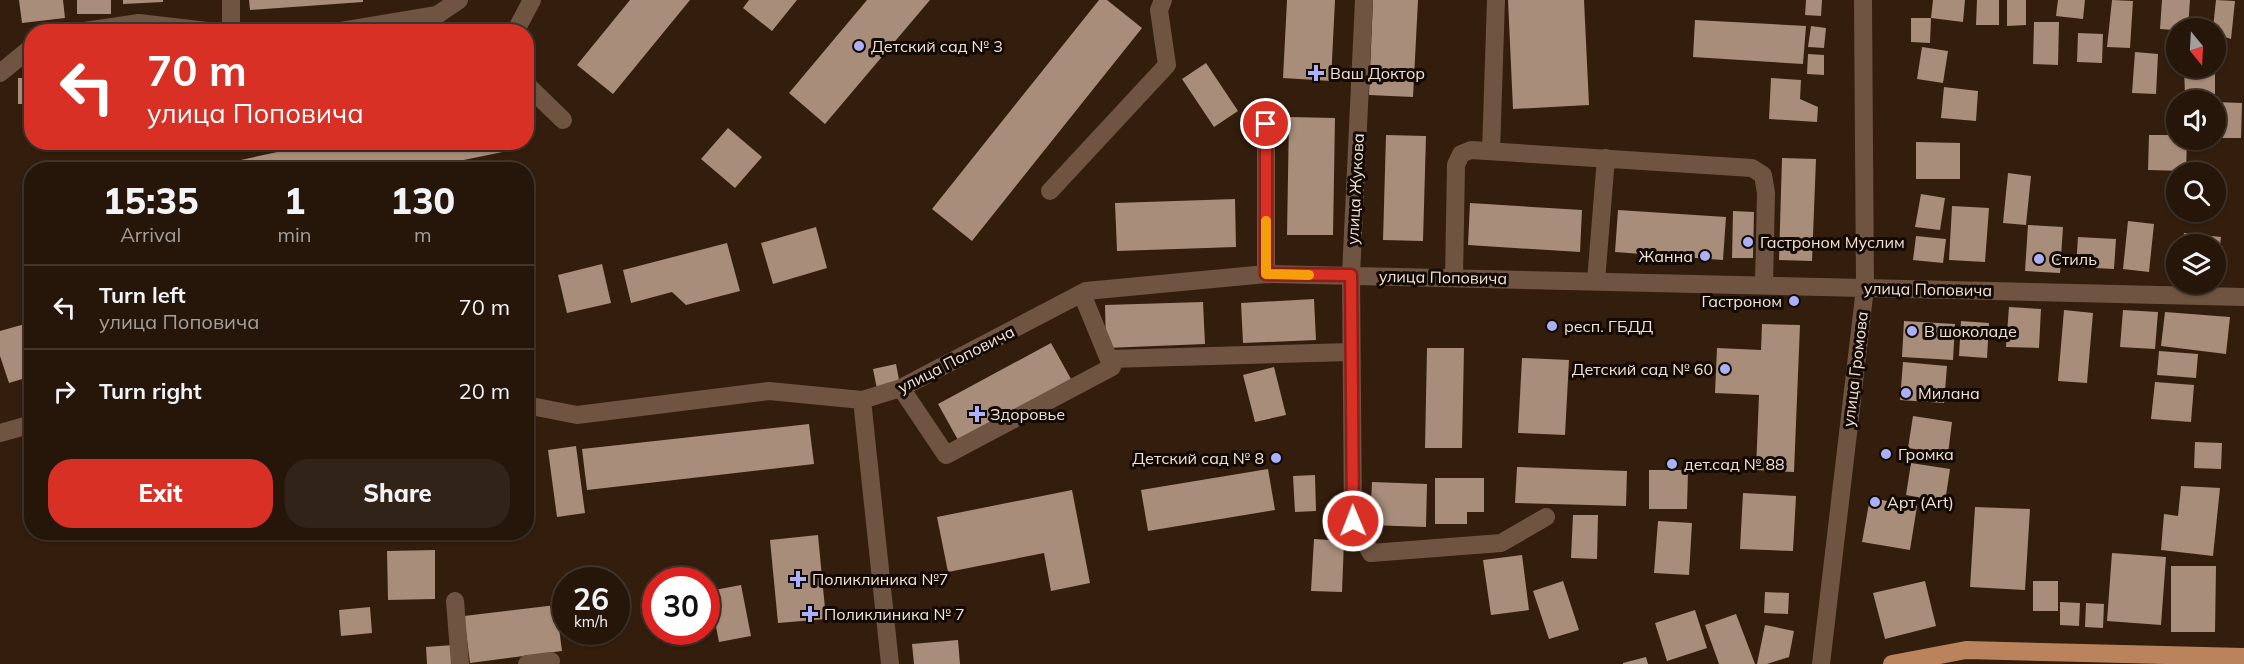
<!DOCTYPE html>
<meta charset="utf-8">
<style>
:root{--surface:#26160a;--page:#322318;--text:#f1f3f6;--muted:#a49f9c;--line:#42352b;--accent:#d93025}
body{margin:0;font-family:Mulish,sans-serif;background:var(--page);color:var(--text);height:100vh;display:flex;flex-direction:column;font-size:22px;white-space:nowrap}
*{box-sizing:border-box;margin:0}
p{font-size:20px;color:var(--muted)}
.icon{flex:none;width:33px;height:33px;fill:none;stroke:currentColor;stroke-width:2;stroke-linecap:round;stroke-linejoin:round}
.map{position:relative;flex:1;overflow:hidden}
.panel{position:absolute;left:24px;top:162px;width:510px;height:378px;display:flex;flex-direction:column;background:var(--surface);border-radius:24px;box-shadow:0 2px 4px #0004,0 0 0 2px var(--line)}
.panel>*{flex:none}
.top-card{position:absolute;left:24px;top:24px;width:510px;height:126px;border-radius:24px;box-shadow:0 2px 4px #0004,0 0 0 2px var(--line);background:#d93025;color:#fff;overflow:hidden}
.needle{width:39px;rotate:162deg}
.controls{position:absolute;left:2166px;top:18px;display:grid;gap:12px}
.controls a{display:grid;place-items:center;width:60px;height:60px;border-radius:50%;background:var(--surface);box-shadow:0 2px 4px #0004,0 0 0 2px var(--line);font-size:30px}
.speed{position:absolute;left:552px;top:567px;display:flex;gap:12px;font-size:30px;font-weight:700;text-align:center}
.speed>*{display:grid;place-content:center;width:78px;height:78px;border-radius:50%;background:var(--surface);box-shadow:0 2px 4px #0004,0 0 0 2px var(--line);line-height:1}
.speed small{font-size:15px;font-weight:400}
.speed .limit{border:9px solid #d22;background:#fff;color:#111}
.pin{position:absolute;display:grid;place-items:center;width:51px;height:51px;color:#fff;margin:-26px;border:3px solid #fff;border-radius:50%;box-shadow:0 2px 6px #0007}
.me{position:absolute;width:66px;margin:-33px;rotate:359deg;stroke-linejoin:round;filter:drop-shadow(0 0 4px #0008)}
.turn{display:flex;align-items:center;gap:21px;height:126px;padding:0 24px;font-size:27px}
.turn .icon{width:78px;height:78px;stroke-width:2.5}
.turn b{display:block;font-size:42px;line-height:51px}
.eta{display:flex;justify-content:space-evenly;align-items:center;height:102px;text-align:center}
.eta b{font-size:36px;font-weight:800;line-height:42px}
.button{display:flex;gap:12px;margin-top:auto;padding:12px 24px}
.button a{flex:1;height:69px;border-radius:24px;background:var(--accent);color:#fff;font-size:24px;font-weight:800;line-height:69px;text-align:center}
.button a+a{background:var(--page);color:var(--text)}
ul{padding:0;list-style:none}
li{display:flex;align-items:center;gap:18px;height:84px;padding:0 24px;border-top:2px solid var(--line)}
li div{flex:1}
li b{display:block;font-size:22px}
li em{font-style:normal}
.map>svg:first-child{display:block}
.building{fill:#a88d7a}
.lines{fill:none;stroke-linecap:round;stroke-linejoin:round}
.minor{stroke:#6f5441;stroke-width:18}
.major{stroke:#ba835c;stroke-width:18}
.route-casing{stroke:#8d1f18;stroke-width:15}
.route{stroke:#d93025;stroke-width:10}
.slow{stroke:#f59e0b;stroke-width:10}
.poi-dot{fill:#aab0fb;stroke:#140a04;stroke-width:2}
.labels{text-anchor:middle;stroke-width:6;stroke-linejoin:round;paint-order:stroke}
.poi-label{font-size:16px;fill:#f2e3d9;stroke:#140a04;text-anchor:start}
.street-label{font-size:16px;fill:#f2e3d9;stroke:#140a04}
</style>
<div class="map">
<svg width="2244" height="664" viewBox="0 0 2244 664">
<rect width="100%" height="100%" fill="#331d0d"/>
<!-- building -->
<path class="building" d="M19 0H63L65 18 22 23Z
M77 0H111V14H77Z
M123 0H163V2L123 4Z
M249 0H363V2L250 10Z
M630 0H690L613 94 577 65Z
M749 0H797L772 31 743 8Z
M867 0H930L825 124 789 93Z
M1099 0H1107L1142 28 972 241 932 209Z
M1287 0H1335L1331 81 1283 78Z
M1373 0H1418L1413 97 1369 95Z
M1508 0H1584L1589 105 1513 109Z
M1806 0H1822L1821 16 1805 15Z
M1933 0H1965L1963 22 1931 18Z
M1977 0H1999V25H1976Z
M2007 0H2026V25L2007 26Z
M2058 0H2085L2083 19 2056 16Z
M2112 0 2133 1 2130 48 2107 47Z
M2162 0H2190L2188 28H2176V52H2172L2173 30 2160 29Z
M2216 0 2235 1 2231 39 2216 34V28H2213Z
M1911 18H1931L1930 43 1911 42Z
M1695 20 1806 26 1803 64 1693 57Z
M2034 22H2059L2058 65 2033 64Z
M1811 26 1826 28 1824 48 1808 47Z
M2078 33 2103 34 2102 63 2077 62Z
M1922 47 1948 51 1943 83 1917 79Z
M2135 52 2158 54 2156 94 2132 93Z
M1808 54 1824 55V75L1807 74Z
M1206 63 1238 111 1214 127 1182 79Z
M2184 68H2215V94L2185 95Z
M18 78H32V104H18Z
M1771 78 1801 80 1800 99 1818 107 1817 122 1769 119Z
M1944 87 1978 91 1976 121 1941 118Z
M2216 102 2242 103 2241 138H2216Z
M1289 117 1335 118 1333 235H1287Z
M728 128 762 157 735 188 701 159Z
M1386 135 1426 136 1423 241 1383 240Z
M2149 135H2176V140H2187L2186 171 2148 170Z
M324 142H516L517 149 415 170H194Z
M1916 142 1960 143V179H1916Z
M1782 158 1816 159 1812 261 1779 260Z
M2008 173 2031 176 2026 225 2003 223Z
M1921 194 1945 198 1940 230 1915 227Z
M1235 199 1236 247 1117 251 1115 203Z
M1470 203 1582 210 1580 252 1468 245Z
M1952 206 1989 208 1985 262 1949 260Z
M1618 210 1726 217 1723 260 1615 252Z
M1733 211 1754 212 1753 258H1732Z
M2128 221 2154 224 2149 272 2123 269Z
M2028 225 2063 227 2060 273 2025 271Z
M816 227 827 268 773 284 761 243Z
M2184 233 2221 237 2217 269 2216 244H2182Z
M1916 236 1946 239 1943 263 1913 260Z
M2078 237 2116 239 2114 269 2076 267Z
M727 243 740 291 686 305 672 292 631 303 623 270Z
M602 264 611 303 567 313 558 275Z
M1314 299 1316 340 1243 343 1241 303Z
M1203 302 1205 344 1106 348 1105 305Z
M2009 307 2041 309 2039 348 2006 347Z
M2064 310 2093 313 2087 383 2058 381Z
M2123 310 2158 312 2155 349 2120 347Z
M2165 312 2230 317 2226 354 2161 346Z
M1904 321 1955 324 1953 360 1902 357Z
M1961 321 1989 323 1987 358 1959 356Z
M32 322V376L9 383 0 356V331Z
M1762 324 1800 325 1794 472 1756 470 1759 395 1715 393 1717 348 1761 350Z
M1051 343 1071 379 958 440 938 404Z
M1427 348H1464L1462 448H1425Z
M2159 351 2198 354 2196 378 2157 375Z
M1522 358 1569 360 1565 435 1518 433Z
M1903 362 1947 366 1944 403 1900 400Z
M896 364 900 385 877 389 873 369Z
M1274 367 1286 415 1255 422 1243 375Z
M2155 382 2194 385 2191 422 2151 419Z
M1913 416 1952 422 1948 454 1908 448Z
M809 424 814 464 587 490 582 449Z
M2195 442 2222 443 2221 469 2194 468Z
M576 446 585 513 557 517 548 450Z
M1911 463 1950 469 1945 502 1906 495Z
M1517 467 1627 471 1626 506 1515 503Z
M1268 469 1275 510 1148 531 1141 490Z
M1649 470H1688L1687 509H1649Z
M1315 475 1316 511 1295 512 1293 476Z
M1435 478H1484V512H1467V524H1435Z
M1372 482 1427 484 1426 527 1370 525Z
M2181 486 2220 488 2213 556 2161 550 2164 514 2178 516Z
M1072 490 1090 583 1051 591 1044 553 948 572 937 517Z
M1743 493 1796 496 1793 551 1740 549Z
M1870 498 1917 506 1910 550 1862 542Z
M1975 507 2030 509 2025 590 1970 587Z
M1573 515H1598L1597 559 1571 558Z
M1658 521 1692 523 1689 575 1654 573Z
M818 535 826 619 778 623 770 540Z
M1314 539 1344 541 1342 592 1311 591Z
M435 550V599L388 600 387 551Z
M2112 553 2166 557 2161 625 2107 621Z
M1522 555 1529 610 1491 615 1483 560Z
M2171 566H2216L2215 632H2171Z
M1563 581 1579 630 1549 639 1533 591Z
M1925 581 1936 626 1885 639 1873 593Z
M2033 581H2058V611H2033Z
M741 585 751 636 719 642 709 591Z
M1765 592 1789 593 1788 614 1764 613Z
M2060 602 2080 603 2079 626 2060 625Z
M2086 603 2104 604 2103 628 2085 627Z
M556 605 562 651 470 663 464 616Z
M370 607 372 633 341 636 339 610Z
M1695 610 1707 648 1667 661 1655 623Z
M1736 614 1755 664H1719L1705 625Z
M1765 625 1794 631 1789 657 1767 664H1757Z
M958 640 960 664H914L912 644Z
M453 645 454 664H427L426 647Z
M1646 657 1648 664H1623V663Z"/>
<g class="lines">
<!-- minor -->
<path class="minor" d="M1364 0 1351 275 1353 521 1371 553 1501 543 1546 517
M78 32 139 23 216 32
M231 32V0
M335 32 437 15 459 0
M515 32 532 0
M0 73 32 47
M526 84 563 120
M1266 124V274
M1491 151 1496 0
M1050 191 1167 65 1159 10 1163 0
M1454 278 1456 165 1461 154 1471 150 1752 168 1763 175 1766 193 1764 285
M1596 281 1606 158
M1109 359 1351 352
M901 388 946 455 1112 367 1082 294
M862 400 890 664
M526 405 577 415 769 391 862 400 901 388 1086 291 1266 274 2244 297
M0 433 32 424
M455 601 460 664
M527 664 551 661
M1821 664 1865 288 1863 0"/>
<!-- major -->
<path class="major" d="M1892 664 1966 650 2244 657"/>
</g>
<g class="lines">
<!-- route casing -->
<g class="route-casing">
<path id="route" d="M1266 124V274L1351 275 1353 521"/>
</g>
<!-- route -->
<use href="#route" class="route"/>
<!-- slow -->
<path class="slow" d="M1266 221V274L1309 275"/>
</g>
<!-- markers -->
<g class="poi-dot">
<circle cx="859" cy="46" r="6"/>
<path d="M1313 64h6v6h6v6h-6v6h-6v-6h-6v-6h6z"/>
<circle cx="1748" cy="242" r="6"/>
<circle cx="1705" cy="256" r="6"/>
<circle cx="2039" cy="259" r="6"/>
<circle cx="1794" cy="301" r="6"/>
<circle cx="1552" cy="326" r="6"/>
<circle cx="1912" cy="331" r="6"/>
<circle cx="1725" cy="369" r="6"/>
<circle cx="1906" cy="393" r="6"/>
<path d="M974 405h6v6h6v6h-6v6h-6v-6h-6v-6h6z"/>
<circle cx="1886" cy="454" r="6"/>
<circle cx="1276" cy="458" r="6"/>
<circle cx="1672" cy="464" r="6"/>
<circle cx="1875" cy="502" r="6"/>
<path d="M795 570h6v6h6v6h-6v6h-6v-6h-6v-6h6z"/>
<path d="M807 605h6v6h6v6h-6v6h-6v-6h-6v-6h6z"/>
</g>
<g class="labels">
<!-- poi labels -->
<g class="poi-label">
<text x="871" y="52">Детский сад № 3</text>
<text x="1330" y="79">Ваш Доктор</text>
<text x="1760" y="248">Гастроном Муслим</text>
<text x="1693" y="262" text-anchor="end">Жанна</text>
<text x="2051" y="265">Стиль</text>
<text x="1782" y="307" text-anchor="end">Гастроном</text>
<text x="1564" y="332">респ. ГБДД</text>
<text x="1924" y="337">В шоколаде</text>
<text x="1713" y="375" text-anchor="end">Детский сад № 60</text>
<text x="1918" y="399">Милана</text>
<text x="990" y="420">Здоровье</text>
<text x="1898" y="460">Громка</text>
<text x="1264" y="464" text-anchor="end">Детский сад № 8</text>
<text x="1684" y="470">дет.сад № 88</text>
<text x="1887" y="508">Арт (Art)</text>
<text x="812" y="585">Поликлиника №7</text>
<text x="824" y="620">Поликлиника № 7</text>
</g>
<!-- street labels -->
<g class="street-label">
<text transform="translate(1355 189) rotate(-87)" y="6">улица Жукова</text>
<text transform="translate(1443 277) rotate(1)" y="6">улица Поповича</text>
<text transform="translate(1928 289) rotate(1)" y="6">улица Поповича</text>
<text transform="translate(956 359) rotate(-27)" y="6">улица Поповича</text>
<text transform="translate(1855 369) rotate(-83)" y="6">улица Громова</text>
</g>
</g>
</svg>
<div class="controls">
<a><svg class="needle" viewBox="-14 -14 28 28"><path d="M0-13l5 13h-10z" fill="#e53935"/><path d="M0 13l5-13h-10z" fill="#a49f9c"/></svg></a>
<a><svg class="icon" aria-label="sound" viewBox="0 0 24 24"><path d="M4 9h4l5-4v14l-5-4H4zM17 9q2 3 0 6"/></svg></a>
<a><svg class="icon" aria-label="search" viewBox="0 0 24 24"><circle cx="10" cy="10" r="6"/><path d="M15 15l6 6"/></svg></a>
<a><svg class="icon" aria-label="layers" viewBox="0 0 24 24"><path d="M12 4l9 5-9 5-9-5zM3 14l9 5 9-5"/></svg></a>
</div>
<div class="speed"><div>26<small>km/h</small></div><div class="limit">30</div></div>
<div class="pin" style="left:1266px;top:124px;background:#d93025"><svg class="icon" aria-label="arrive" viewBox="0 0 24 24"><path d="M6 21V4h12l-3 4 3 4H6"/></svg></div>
<svg class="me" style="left:1353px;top:521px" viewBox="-20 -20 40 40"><circle r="17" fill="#d93025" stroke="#fff" stroke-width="3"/><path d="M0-11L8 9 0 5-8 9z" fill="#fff"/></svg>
<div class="top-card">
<div class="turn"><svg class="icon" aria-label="left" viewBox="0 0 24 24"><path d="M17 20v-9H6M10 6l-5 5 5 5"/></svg><div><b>70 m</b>улица Поповича</div></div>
</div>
<section class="panel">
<div class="eta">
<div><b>15:35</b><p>Arrival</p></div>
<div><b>1</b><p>min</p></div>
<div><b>130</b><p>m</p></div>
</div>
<ul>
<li><svg class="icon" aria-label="left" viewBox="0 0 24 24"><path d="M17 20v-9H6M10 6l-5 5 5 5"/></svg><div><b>Turn left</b><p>улица Поповича</p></div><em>70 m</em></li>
<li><svg class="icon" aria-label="right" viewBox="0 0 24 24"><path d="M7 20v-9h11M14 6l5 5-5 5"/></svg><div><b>Turn right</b></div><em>20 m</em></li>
</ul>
<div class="button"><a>Exit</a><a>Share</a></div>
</section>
</div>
